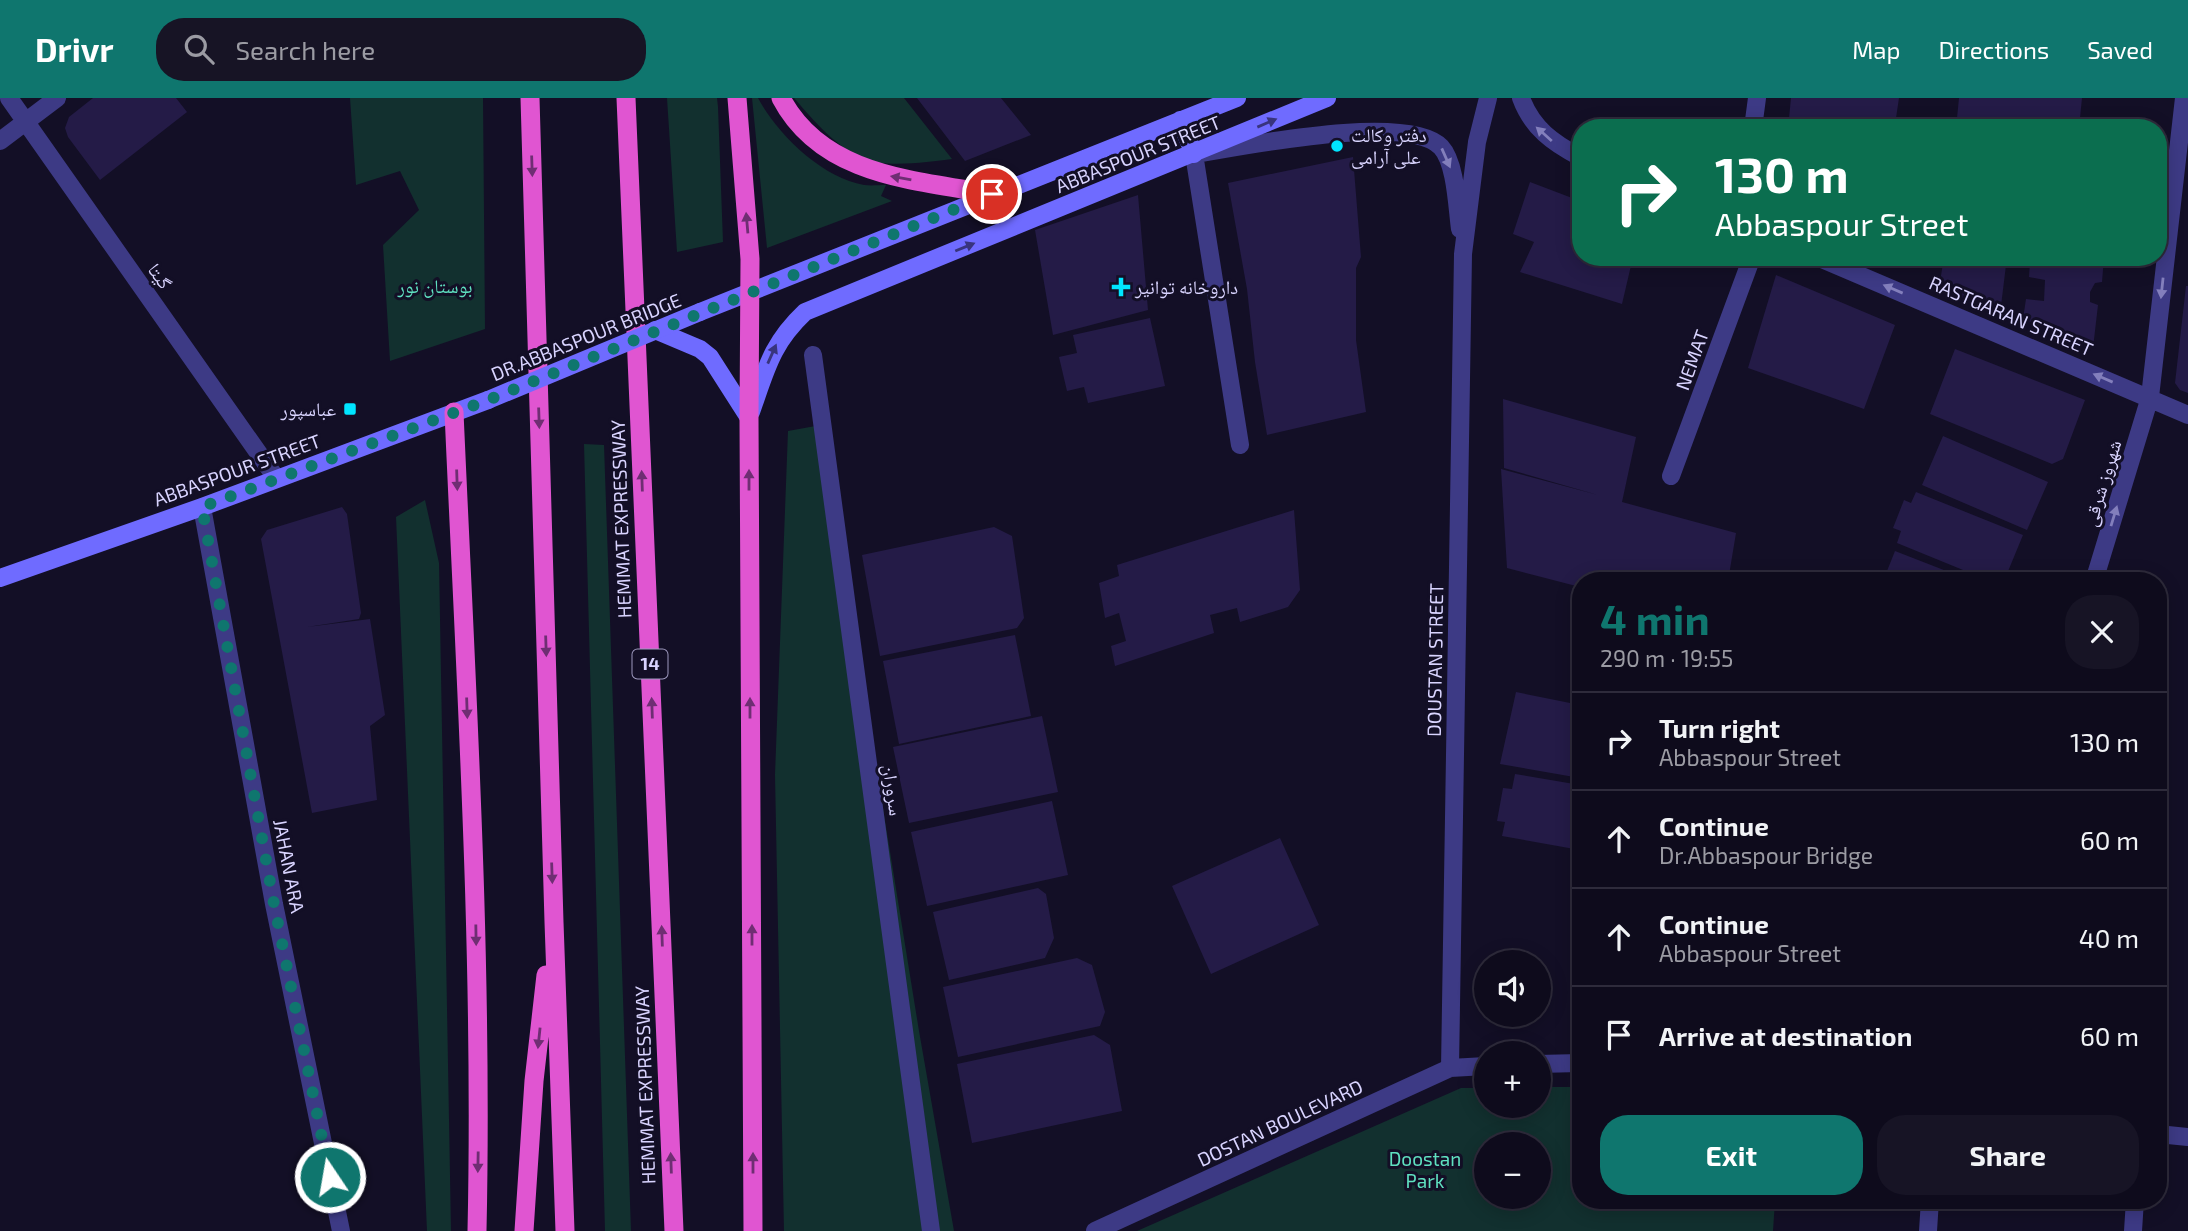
<!DOCTYPE html>
<meta charset="utf-8">
<style>
:root{--surface:#0e0b1c;--page:#171425;--text:#f1f3f6;--muted:#9b9ba3;--line:#2e2b3b;--accent:#0f766e}
body{margin:0;font-family:"Exo 2","Noto Naskh Arabic",sans-serif;background:var(--page);color:var(--text);height:100vh;display:flex;flex-direction:column;font-size:26px;white-space:nowrap}
*{box-sizing:border-box;margin:0}
p{font-size:23px;color:var(--muted)}
.icon{flex:none;width:38px;height:38px;fill:none;stroke:currentColor;stroke-width:2;stroke-linecap:round;stroke-linejoin:round}
.map{position:relative;flex:1;overflow:hidden}
.side{position:absolute;left:1572px;top:474px;width:595px;height:637px;display:flex;flex-direction:column;background:var(--surface);border-radius:28px;box-shadow:0 4px 18px #0003,0 0 0 2px var(--line)}
.side>*{flex:none}
.guide{position:absolute;left:1572px;top:21px;width:595px;height:147px;border-radius:28px;box-shadow:0 4px 18px #0003,0 0 0 2px var(--line);background:#0b6e4f;color:#fff;overflow:hidden}
.tools{position:absolute;left:1474px;top:852px;display:grid;gap:14px}
.tools a{display:grid;place-items:center;width:77px;height:77px;border-radius:50%;background:var(--surface);box-shadow:0 4px 18px #0003,0 0 0 2px var(--line);font-size:35px}
.pin{position:absolute;display:grid;place-items:center;width:60px;height:60px;color:#fff;margin:-30px;border:4px solid #fff;border-radius:50%;box-shadow:0 2px 7px #0007}
.me{position:absolute;width:77px;margin:-38px;rotate:348deg;stroke-linejoin:round;filter:drop-shadow(0 0 5px #0008)}
.turn{display:flex;align-items:center;gap:24px;height:147px;padding:0 28px;font-size:32px}
.turn .icon{width:91px;height:91px;stroke-width:2.5}
.turn b{display:block;font-size:49px;line-height:60px}
.round{display:grid;place-items:center;flex:none;width:74px;height:74px;border-radius:28px;background:var(--page)}
.head{display:flex;align-items:center;justify-content:space-between;height:119px;padding:0 28px}
h1{font-size:42px;font-weight:700;line-height:52px;color:var(--accent)}
.action{display:flex;gap:14px;margin-top:auto;padding:14px 28px}
.action a{flex:1;height:80px;border-radius:28px;background:var(--accent);color:#fff;font-size:28px;font-weight:700;line-height:80px;text-align:center}
.action a+a{background:var(--page);color:var(--text)}
ul{padding:0;list-style:none}
li{display:flex;align-items:center;gap:21px;height:98px;padding:0 28px;border-top:2px solid var(--line)}
li div{flex:1}
li b{display:block;font-size:26px}
li em{font-style:normal}
header{display:flex;align-items:center;gap:42px;box-sizing:border-box;height:98px;padding:0 35px;background:var(--accent);color:#fff}
header strong{font-size:33px}
nav{display:flex;gap:38px;margin-inline-start:auto;font-size:24px}
.search{width:490px;height:63px;background:var(--page);display:flex;align-items:center;gap:18px;box-sizing:border-box;padding:0 24px;border-radius:28px;color:var(--muted);font-size:26px}
.map>svg:first-child{display:block}
.green{fill:#12302f;fill-rule:evenodd}
.building{fill:#241b47}
.lines{fill:none;stroke-linecap:round;stroke-linejoin:round}
.service{stroke:#3d3a85;stroke-width:18}
.minor{stroke:#3d3a85;stroke-width:18}
.secondary{stroke:#6f6bff;stroke-width:18}
.trunk{stroke:#e055d1;stroke-width:19}
.secondary-bridge{stroke:#6f6bff;stroke-width:18}
.oneway{fill:#38347d}
.oneway2{fill:#837fbc}
.oneway3{fill:#6f2e73}
.route{stroke:#0f766e;stroke-width:12;stroke-dasharray:0 21.6}
.poi-dot{fill:#00e5ff;stroke:#130f26;stroke-width:2.5}
.labels{text-anchor:middle;stroke-width:6;stroke-linejoin:round;paint-order:stroke}
.shield{fill:#130f26;stroke:#9e99be;stroke-width:2}
.shield-label{font-size:18px;font-weight:bold;fill:#d9d4ff}
.poi-label{font-size:19px;fill:#d9d4ff;stroke:#130f26;text-anchor:start}
.street-label{font-size:19px;fill:#d9d4ff;stroke:#130f26}
.park-label{font-size:19px;fill:#5fe0c0;stroke:#130f26}
</style>
<header>
<strong>Drivr</strong>
<div class="search"><svg class="icon" aria-label="search" viewBox="0 0 24 24"><circle cx="10" cy="10" r="6"/><path d="M15 15l6 6"/></svg>Search here</div>
<nav><a>Map</a><a>Directions</a><a>Saved</a></nav>
</header>
<div class="map">
<svg width="2188" height="1133" viewBox="0 0 2188 1133">
<rect width="100%" height="100%" fill="#130f26"/>
<!-- green -->
<path class="green" d="M350 0H483L485 231 390 263 383 147 419 112 400 73 356 87Z
M667 0H717L718 9 723 144 677 154Z
M752 0H758C777 36 822 80 864 87 871 88 879 87 886 87L881 98 892 103 767 150Z
M794 0H904L952 61C929 64 886 70 864 61 836 49 814 23 794 0Z
M821 327 919 933 954 1133H784L775 677 788 333Z
M584 346 604 347 631 1133H605Z
M425 402 439 465 451 1133H427L396 419Z
M1538 989H1580V1102L1775 1103 1773 1133H1137L1461 990H1486V1008H1538ZM1486 1046H1538V1099H1486Z"/>
<!-- building -->
<path class="building" d="M93 0H176L187 14 100 82 68 39 65 30 69 19Z
M917 0H1001L1031 37 965 63Z
M1791 0H1899L1896 20 1902 26 1901 30H1788Z
M1959 0H2082L2079 30H1956Z
M1353 59 1361 159 1356 170V242L1366 314 1267 337 1255 264 1247 191 1228 85Z
M1530 84 1580 103V159H1633L1622 206 1520 174 1534 144 1513 136Z
M1138 97 1148 212 1053 237 1035 132Z
M1944 159H2007L2000 216 1939 190Z
M2050 159H2104L2102 184 2095 185 2090 194V204L2098 207 2093 250 2023 221 2026 201 2044 203 2045 182 2029 179 2030 163 2048 166Z
M1776 177 1895 227 1864 311 1748 270Z
M2186 188H2188V295L2180 292 2175 285Z
M1150 220 1165 288 1088 305 1084 289 1067 293 1059 259 1077 255 1073 237Z
M1955 251 2085 302 2063 361 2052 366 1930 316Z
M1503 301 1636 339 1622 404 1736 435 1728 483H1580V489L1507 470 1501 371 1598 397 1504 370Z
M1943 338 2048 384 2027 432 1922 387Z
M1916 394 2023 437 2004 483H1990L1897 445 1901 433 1893 430 1904 402 1911 405Z
M342 409 347 416 361 515 359 521 307 529 370 521 385 617 370 628 377 702 312 715 261 441 267 432Z
M1294 412 1300 492 1288 509 1240 524 1237 510 1210 517 1214 535 1115 568 1111 548 1126 543 1119 515 1105 520 1099 485 1119 478 1117 467Z
M994 429 1012 438 1024 520 1017 530 880 558 862 457Z
M1895 453 1972 483H1883Z
M1015 537 1031 618 899 646 883 563Z
M1516 594 1580 607V680L1500 666Z
M1042 618 1058 694 909 725 893 649Z
M1515 676 1580 687V752L1502 738 1505 724 1497 723 1503 690 1512 691Z
M1052 703 1068 777 927 808 911 734Z
M1280 740 1319 827 1211 876 1172 788Z
M1038 790 1046 796 1054 840 1045 860 949 882 933 814Z
M1077 860 1092 867 1105 914 1100 928 958 959 943 889Z
M1094 937 1110 947 1122 1013 972 1045 957 966Z"/>
<g class="lines">
<!-- service -->
<path class="service" d="M1753 30 1757 0"/>
<!-- minor -->
<path class="minor" d="M9 0 276 380
M1521 0C1532 30 1553 45 1580 59
M0 43 57 0
M1817 159 2188 317
M813 257 931 1133
M1240 347 1194 56C1241 49 1408 14 1441 49 1456 65 1457 110 1460 131
M1671 378 1752 159
M202 409 274 806 341 1133
M2094 483 2150 299 2184 0
M1538 966 1580 965
M1450 970 1463 156 1477 44 1488 0
M2158 1036 2188 1039
M1095 1133 1450 970 1486 968
M1928 1133 1930 1102
M2133 1133 2135 1102"/>
<!-- secondary -->
<path class="secondary" d="M1180 22 1194 56
M700 214 1237 0
M655 232 700 251 710 259 749 320
M751 314C766 272 771 246 805 214L1327 0
M0 480 202 409 488 302"/>
<!-- trunk -->
<path class="trunk" d="M530 0 554 824 565 1133
M626 0 674 1133
M737 0 750 161 749 320 753 1133
M781 0C822 78 914 82 992 96
M454 314C466 587 483 860 477 1133
M524 1133 534 983 546 877"/>
<!-- secondary-bridge -->
<path class="secondary-bridge" d="M488 302 700 214"/>
</g>
<!-- one-way arrows -->
<defs><path id="oneway-solid" d="M-6-.8H1V-3.2L6.5 0L1 3.2V.8H-6Z" transform="scale(1.75)"/></defs>
<g class="oneway">
<use href="#oneway-solid" transform="translate(1267 25) rotate(-23)"/>
<use href="#oneway-solid" transform="translate(965 149) rotate(-22)"/>
<use href="#oneway-solid" transform="translate(772 256) rotate(-66)"/>
</g>
<g class="oneway2">
<use href="#oneway-solid" transform="translate(1544 36) rotate(-138)"/>
<use href="#oneway-solid" transform="translate(1446 60) rotate(66)"/>
<use href="#oneway-solid" transform="translate(2162 190) rotate(96)"/>
<use href="#oneway-solid" transform="translate(1893 191) rotate(-157)"/>
<use href="#oneway-solid" transform="translate(2103 280) rotate(-157)"/>
<use href="#oneway-solid" transform="translate(2114 418) rotate(-73)"/>
</g>
<g class="oneway3">
<use href="#oneway-solid" transform="translate(532 68) rotate(88)"/>
<use href="#oneway-solid" transform="translate(901 80) rotate(-170)"/>
<use href="#oneway-solid" transform="translate(747 125) rotate(-95)"/>
<use href="#oneway-solid" transform="translate(539 320) rotate(88)"/>
<use href="#oneway-solid" transform="translate(457 382) rotate(88)"/>
<use href="#oneway-solid" transform="translate(749 382) rotate(-90)"/>
<use href="#oneway-solid" transform="translate(642 383) rotate(-92)"/>
<use href="#oneway-solid" transform="translate(546 548) rotate(88)"/>
<use href="#oneway-solid" transform="translate(467 610) rotate(88)"/>
<use href="#oneway-solid" transform="translate(652 610) rotate(-92)"/>
<use href="#oneway-solid" transform="translate(750 610) rotate(-90)"/>
<use href="#oneway-solid" transform="translate(552 775) rotate(88)"/>
<use href="#oneway-solid" transform="translate(476 837) rotate(89)"/>
<use href="#oneway-solid" transform="translate(752 837) rotate(-90)"/>
<use href="#oneway-solid" transform="translate(662 838) rotate(-92)"/>
<use href="#oneway-solid" transform="translate(539 940) rotate(96)"/>
<use href="#oneway-solid" transform="translate(478 1064) rotate(91)"/>
<use href="#oneway-solid" transform="translate(671 1065) rotate(-92)"/>
<use href="#oneway-solid" transform="translate(753 1065) rotate(-90)"/>
</g>
<g class="lines">
<!-- route -->
<path class="route" d="M330 1079 274 806 202 409 488 302 992 96"/>
</g>
<!-- markers -->
<g class="poi-dot">
<circle cx="1337" cy="48" r="7"/>
<path d="M1117.5 178.5h7v7h7v7h-7v7h-7v-7h-7v-7h7z"/>
<rect x="343" y="304" width="14" height="14" rx="3.5"/>
</g>
<g class="labels">
<!-- shield labels -->
<rect class="shield" x="632.5" y="551.5" width="35" height="29" rx="5"/>
<g class="shield-label">
<text x="650" y="572">14</text>
</g>
<!-- poi labels -->
<g class="poi-label">
<text x="1351" y="44">دفتر وکالت<tspan x="1351" dy="22">علی آرامی</tspan></text>
<text x="1135" y="196">داروخانه توانیر</text>
<text x="336" y="318" text-anchor="end">عباسپور</text>
</g>
<!-- street labels -->
<g class="street-label">
<text transform="translate(1138 56) rotate(-22)" y="7">ABBASPOUR STREET</text>
<text transform="translate(160 178) rotate(55)" y="7">گیتا</text>
<text transform="translate(2011 218) rotate(23)" y="7">RASTGARAN STREET</text>
<text transform="translate(586 239) rotate(-22)" y="7">DR.ABBASPOUR BRIDGE</text>
<text transform="translate(1692 262) rotate(-70)" y="7">NEMAT</text>
<text transform="translate(237 372) rotate(-20)" y="7">ABBASPOUR STREET</text>
<text transform="translate(2102 385) rotate(-73)" y="7">شهروز شرقی</text>
<text transform="translate(621 421) rotate(-92)" y="7">HEMMAT EXPRESSWAY</text>
<text transform="translate(1435 562) rotate(-89)" y="7">DOUSTAN STREET</text>
<text transform="translate(893 692) rotate(82)" y="7">سروران</text>
<text transform="translate(289 768) rotate(79)" y="7">JAHAN ARA</text>
<text transform="translate(645 987) rotate(-92)" y="7">HEMMAT EXPRESSWAY</text>
<text transform="translate(1280 1025) rotate(-25)" y="7">DOSTAN BOULEVARD</text>
</g>
<!-- park labels -->
<g class="park-label">
<text x="435" y="195">بوستان نور</text>
<text x="1425" y="1068">Doostan<tspan x="1425" dy="22">Park</tspan></text>
</g>
</g>
</svg>
<div class="tools">
<a><svg class="icon" aria-label="sound" viewBox="0 0 24 24"><path d="M4 9h4l5-4v14l-5-4H4zM17 9q2 3 0 6"/></svg></a>
<a>+</a>
<a>−</a>
</div>
<div class="pin" style="left:992px;top:96px;background:#d93025"><svg class="icon" aria-label="arrive" viewBox="0 0 24 24"><path d="M6 21V4h12l-3 4 3 4H6"/></svg></div>
<svg class="me" style="left:330px;top:1079px" viewBox="-20 -20 40 40"><circle r="17" fill="#0f766e" stroke="#fff" stroke-width="3"/><path d="M0-11L8 9 0 5-8 9z" fill="#fff"/></svg>
<div class="guide">
<div class="turn"><svg class="icon" aria-label="right" viewBox="0 0 24 24"><path d="M7 20v-9h11M14 6l5 5-5 5"/></svg><div><b>130 m</b>Abbaspour Street</div></div>
</div>
<section class="side">
<div class="head"><div><h1>4 min</h1><p>290 m · 19:55</p></div><a class="round"><svg class="icon" aria-label="close" viewBox="0 0 24 24"><path d="M6 6l12 12M18 6L6 18"/></svg></a></div>
<ul>
<li><svg class="icon" aria-label="right" viewBox="0 0 24 24"><path d="M7 20v-9h11M14 6l5 5-5 5"/></svg><div><b>Turn right</b><p>Abbaspour Street</p></div><em>130 m</em></li>
<li><svg class="icon" aria-label="ahead" viewBox="0 0 24 24"><path d="M12 20V5M6 11l6-6 6 6"/></svg><div><b>Continue</b><p>Dr.Abbaspour Bridge</p></div><em>60 m</em></li>
<li><svg class="icon" aria-label="ahead" viewBox="0 0 24 24"><path d="M12 20V5M6 11l6-6 6 6"/></svg><div><b>Continue</b><p>Abbaspour Street</p></div><em>40 m</em></li>
<li><svg class="icon" aria-label="arrive" viewBox="0 0 24 24"><path d="M6 21V4h12l-3 4 3 4H6"/></svg><div><b>Arrive at destination</b></div><em>60 m</em></li>
</ul>
<div class="action"><a>Exit</a><a>Share</a></div>
</section>
</div>
